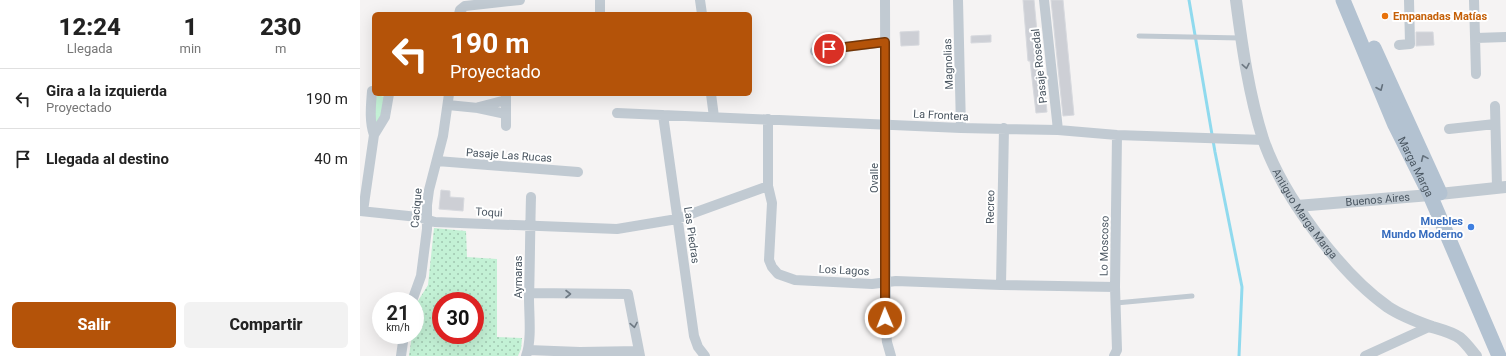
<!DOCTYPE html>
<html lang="es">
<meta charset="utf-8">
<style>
:root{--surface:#fff;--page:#f2f2f2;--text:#222;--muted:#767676;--line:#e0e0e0;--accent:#b45309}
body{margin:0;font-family:Roboto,sans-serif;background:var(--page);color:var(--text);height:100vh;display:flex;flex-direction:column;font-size:15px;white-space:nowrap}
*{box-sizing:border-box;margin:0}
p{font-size:13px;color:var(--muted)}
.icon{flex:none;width:22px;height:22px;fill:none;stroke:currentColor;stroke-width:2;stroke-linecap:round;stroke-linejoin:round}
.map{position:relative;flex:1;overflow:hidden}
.details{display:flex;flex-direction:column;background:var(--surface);width:360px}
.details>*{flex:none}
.hud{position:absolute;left:12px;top:12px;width:380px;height:84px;border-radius:6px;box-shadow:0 4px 16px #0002;background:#b45309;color:#fff;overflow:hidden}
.speed{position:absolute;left:12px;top:292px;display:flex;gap:8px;font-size:20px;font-weight:700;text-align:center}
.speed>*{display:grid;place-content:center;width:52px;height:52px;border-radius:50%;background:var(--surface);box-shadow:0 4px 16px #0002;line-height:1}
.speed small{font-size:10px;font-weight:400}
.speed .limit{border:6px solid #d22;background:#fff;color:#111}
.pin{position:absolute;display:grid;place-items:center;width:34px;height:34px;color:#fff;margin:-17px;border:2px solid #fff;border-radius:50%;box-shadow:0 1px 4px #0007}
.me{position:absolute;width:44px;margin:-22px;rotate:359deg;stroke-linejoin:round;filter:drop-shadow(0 0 3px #0008)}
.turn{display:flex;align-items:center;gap:14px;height:84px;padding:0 12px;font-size:18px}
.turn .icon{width:52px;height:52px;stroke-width:2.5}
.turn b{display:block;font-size:28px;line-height:34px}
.eta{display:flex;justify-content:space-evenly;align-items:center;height:68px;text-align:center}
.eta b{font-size:24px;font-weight:800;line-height:28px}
.button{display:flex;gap:8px;margin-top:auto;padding:8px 12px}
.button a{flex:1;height:46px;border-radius:6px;background:var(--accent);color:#fff;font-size:16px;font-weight:800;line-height:46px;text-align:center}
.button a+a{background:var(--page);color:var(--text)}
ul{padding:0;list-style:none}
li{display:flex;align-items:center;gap:12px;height:60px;padding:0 12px;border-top:1px solid var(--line)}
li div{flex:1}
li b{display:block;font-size:15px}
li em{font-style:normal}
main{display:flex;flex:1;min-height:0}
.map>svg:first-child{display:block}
.grass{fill:#c3f1d5}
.park{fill:url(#park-dots);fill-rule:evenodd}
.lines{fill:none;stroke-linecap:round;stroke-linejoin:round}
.stream{stroke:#90daee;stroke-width:3}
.building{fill:#cdcfd5;stroke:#d7d9de}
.service{stroke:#c1cad2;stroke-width:5}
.minor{stroke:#c1cad2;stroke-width:10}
.tertiary{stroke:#c1cad2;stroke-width:12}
.primary{stroke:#b3c2d1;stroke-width:15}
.oneway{stroke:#6e7983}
.oneway2{stroke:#64717d}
.route-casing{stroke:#753606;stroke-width:10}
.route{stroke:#b45309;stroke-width:7}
.food-dot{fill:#e8710a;stroke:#fff;stroke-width:1.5}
.shop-dot{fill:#3f7fe0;stroke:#fff;stroke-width:1.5}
.labels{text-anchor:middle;stroke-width:4;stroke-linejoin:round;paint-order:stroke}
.food-label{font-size:11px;font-weight:bold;fill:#c56008;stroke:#fff;text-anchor:start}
.street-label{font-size:11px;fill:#4a5661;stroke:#fff}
.shop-label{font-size:11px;font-weight:bold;fill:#366cbe;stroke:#fff;text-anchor:end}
</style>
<main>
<section class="details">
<div class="eta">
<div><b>12:24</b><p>Llegada</p></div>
<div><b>1</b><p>min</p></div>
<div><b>230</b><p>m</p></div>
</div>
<ul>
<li><svg class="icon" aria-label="left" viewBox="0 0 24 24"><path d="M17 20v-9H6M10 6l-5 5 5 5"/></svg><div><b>Gira a la izquierda</b><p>Proyectado</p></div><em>190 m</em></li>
<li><svg class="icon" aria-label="arrive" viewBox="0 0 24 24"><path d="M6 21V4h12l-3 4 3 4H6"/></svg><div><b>Llegada al destino</b></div><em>40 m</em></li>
</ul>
<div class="button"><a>Salir</a><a>Compartir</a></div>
</section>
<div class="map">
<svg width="1146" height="356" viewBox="0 0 1146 356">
<defs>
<pattern id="park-dots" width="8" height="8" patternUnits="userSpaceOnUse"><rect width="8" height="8" fill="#c3f1d5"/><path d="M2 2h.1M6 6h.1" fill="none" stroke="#a0c6b0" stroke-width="1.8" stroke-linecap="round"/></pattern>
</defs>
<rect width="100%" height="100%" fill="#f5f3f3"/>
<!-- grass -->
<path class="grass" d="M17 95 25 97 23 115 15 124V100Z"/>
<!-- park -->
<path class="park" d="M74 228 106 231 107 257 137 259V337L162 338 161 349 158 356H49L52 335H55L56 304 68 285ZM81 301H115V335H81Z"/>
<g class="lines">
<!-- stream -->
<path class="stream" d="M829 0 855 152 882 287 879 356"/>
</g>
<!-- building -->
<path class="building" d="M663 0H674L681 74 683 73 687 112 676 113 670 61H668Z
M691 0H703L714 115 703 116Z
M559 31V45L541 46 540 32Z
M1056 32H1073L1074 45 1056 46Z
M631 35V42L611 43V36Z
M81 190 90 191V197L104 198 103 211 79 209Z"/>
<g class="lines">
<!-- service -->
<path class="service" d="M779 36 881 38
M756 303 832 296"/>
<!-- minor -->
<path class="minor" d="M240 0V14
M340 0 342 14
M525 0 526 332 527 342 531 356
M598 0 601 128
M684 0 698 130
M1114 0 1116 74
M99 14 100 10 105 6 160 0
M1116 38 1146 37
M1039 45 1050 44 1049 0
M455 51 525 42
M146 94V126
M351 94 354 117
M88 105 118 108 146 114
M1135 106 1137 187
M119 107 146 100
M257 113 601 128 698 130 757 135 904 140
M303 115 334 336 338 347 345 356
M408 119V186L412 203 409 260 412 267 418 274 435 280 512 284 536 281 641 285 755 287
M1089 129 1135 124
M14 135 25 117 29 94
M77 161 218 172
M0 211 58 217 75 222 257 229 317 219 408 186
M3 211 14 135C9 121 11 105 12 91
M641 285 644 128
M169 293 268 294 280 356
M52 301 61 276 67 229V205L69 190 83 136 89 94
M168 350 220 352 279 351
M41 356 44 335
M166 356C172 340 169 315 169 298 170 265 170 231 171 197
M754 356 757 350 755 287 757 135
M1005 356 1071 326"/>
<!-- tertiary -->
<g class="tertiary">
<path id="s1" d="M876 0C882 46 889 95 903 139 922 195 980 273 1028 307 1040 315 1058 322 1072 327 1082 330 1091 332 1100 338 1106 343 1111 350 1116 356"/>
<path id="s2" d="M937 206 1070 195 1146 187"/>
</g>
<!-- primary -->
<g class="primary">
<path id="s3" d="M983 0 1035 125 1070 195 1139 356"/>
<path d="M1014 48 1080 193"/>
</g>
</g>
<!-- one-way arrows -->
<defs><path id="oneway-chevron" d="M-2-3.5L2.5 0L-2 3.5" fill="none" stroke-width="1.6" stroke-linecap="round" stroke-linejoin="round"/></defs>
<g class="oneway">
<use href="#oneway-chevron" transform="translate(886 66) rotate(79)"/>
<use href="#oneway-chevron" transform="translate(208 294)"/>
<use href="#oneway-chevron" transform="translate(274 325) rotate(80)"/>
</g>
<g class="oneway2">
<use href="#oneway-chevron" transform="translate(1020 88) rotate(67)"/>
<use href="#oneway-chevron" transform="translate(1064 158) rotate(-114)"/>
</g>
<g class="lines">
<!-- route casing -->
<g class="route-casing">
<path id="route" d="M469 49 525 42V318"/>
</g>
<!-- route -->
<use href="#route" class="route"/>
</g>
<!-- markers -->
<circle class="food-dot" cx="1025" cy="16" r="4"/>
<circle class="shop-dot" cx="1111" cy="227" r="4"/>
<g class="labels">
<!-- food labels -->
<g class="food-label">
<text x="1033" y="20">Empanadas Matías</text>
</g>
<!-- street labels -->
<g class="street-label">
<text transform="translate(588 64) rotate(-92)" y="4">Magnolias</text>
<text transform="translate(679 66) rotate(-96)" y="4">Pasaje Rosedal</text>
<text transform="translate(581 115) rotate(3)" y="4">La Frontera</text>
<text transform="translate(149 155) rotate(4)" y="4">Pasaje Las Rucas</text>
<text dy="4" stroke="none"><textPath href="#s3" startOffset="182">Marga Marga</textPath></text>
<text transform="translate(514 178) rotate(-90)" y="4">Ovalle</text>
<text dy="4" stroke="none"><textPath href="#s2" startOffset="81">Buenos Aires</textPath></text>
<text transform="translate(630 207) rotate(-89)" y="4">Recreo</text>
<text transform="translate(56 208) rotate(-85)" y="4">Cacique</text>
<text transform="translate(129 212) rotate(3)" y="4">Toqui</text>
<text dy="4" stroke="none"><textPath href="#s1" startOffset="228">Antiguo Marga Marga</textPath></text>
<text transform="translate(332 235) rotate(82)" y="4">Las Piedras</text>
<text transform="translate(744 246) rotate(-89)" y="4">Lo Moscoso</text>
<text transform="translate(484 270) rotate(3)" y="4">Los Lagos</text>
<text transform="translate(158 277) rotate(-90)" y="4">Aymaras</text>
</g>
<!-- shop labels -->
<g class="shop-label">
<text x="1103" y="225">Muebles<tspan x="1103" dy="13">Mundo Moderno</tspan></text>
</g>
</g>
</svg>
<div class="speed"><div>21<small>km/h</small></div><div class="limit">30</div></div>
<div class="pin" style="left:469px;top:49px;background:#d93025"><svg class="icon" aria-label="arrive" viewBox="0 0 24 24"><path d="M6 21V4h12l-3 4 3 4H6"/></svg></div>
<svg class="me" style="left:525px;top:318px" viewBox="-20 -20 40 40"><circle r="17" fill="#b45309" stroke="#fff" stroke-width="3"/><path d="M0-11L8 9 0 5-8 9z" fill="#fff"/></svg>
<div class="hud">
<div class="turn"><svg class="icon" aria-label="left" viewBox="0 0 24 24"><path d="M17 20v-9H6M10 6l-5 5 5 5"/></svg><div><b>190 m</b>Proyectado</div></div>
</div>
</div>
</main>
